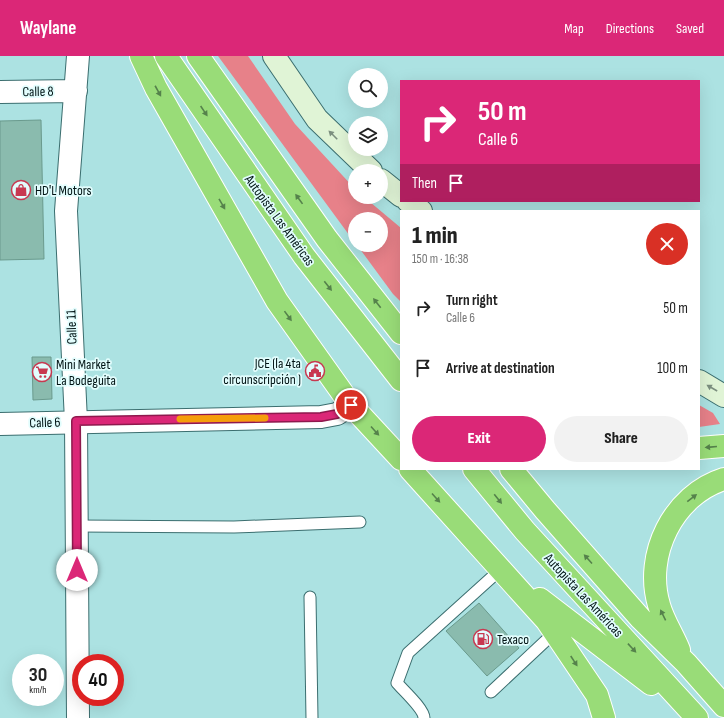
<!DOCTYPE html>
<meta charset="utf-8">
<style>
:root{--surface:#fff;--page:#f2f2f2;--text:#222;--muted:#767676;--accent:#db2777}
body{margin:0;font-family:"Sofia Sans Condensed",sans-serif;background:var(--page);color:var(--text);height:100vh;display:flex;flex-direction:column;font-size:15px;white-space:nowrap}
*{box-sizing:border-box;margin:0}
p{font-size:13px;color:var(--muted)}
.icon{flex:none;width:22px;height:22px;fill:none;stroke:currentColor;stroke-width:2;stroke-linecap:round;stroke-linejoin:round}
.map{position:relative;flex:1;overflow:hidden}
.panel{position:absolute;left:400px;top:154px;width:300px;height:260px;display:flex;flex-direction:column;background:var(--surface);border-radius:0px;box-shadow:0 4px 16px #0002}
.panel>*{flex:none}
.guide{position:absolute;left:400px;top:24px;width:300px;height:122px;border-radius:0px;box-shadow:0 4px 16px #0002;background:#db2777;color:#fff;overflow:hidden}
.tools{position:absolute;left:348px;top:12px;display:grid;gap:8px}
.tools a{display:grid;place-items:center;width:40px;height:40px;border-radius:50%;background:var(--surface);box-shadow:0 4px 16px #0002;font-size:20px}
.speed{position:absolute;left:12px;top:598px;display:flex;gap:8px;font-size:20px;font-weight:700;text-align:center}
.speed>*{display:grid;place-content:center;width:52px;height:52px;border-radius:50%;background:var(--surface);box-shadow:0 4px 16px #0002;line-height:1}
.speed small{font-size:10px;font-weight:400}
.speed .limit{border:6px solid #d22;background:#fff;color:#111}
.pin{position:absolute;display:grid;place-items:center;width:34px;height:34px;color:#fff;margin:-17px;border:2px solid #fff;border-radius:50%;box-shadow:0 1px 4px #0007}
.me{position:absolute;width:44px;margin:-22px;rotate:0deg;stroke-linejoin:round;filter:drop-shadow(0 0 3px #0008)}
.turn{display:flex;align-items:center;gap:14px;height:84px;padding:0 12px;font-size:18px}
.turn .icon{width:52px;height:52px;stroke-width:2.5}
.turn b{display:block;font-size:28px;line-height:34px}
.then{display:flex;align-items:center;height:38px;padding:0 12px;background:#0003;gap:8px;font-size:15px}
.round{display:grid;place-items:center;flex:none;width:42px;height:42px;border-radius:21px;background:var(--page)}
.overview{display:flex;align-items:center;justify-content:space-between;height:68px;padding:0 12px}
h1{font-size:24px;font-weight:800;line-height:30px}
.button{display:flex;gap:8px;margin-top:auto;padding:8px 12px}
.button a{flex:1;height:46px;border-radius:24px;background:var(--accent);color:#fff;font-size:16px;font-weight:800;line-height:46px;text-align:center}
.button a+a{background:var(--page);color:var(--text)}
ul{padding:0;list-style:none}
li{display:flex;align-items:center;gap:12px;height:60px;padding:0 12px}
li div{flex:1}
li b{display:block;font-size:15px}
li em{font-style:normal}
header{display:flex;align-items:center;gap:24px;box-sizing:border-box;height:56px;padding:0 20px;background:var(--accent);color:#fff}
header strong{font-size:19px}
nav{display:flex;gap:22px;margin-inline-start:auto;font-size:14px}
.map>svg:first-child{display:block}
.green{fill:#e78189}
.building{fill:#8abbae;stroke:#6a9a8d}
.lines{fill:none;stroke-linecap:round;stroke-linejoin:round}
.service-casing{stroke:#3b6e6f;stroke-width:13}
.minor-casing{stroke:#3b6e6f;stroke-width:24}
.tertiary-casing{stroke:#3b6e6f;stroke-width:24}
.secondary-casing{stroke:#3b6e6f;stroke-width:24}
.motorway-casing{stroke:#fff;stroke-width:24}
.service{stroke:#fff;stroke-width:11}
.minor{stroke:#fff;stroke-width:22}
.tertiary{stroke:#fff;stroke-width:22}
.secondary{stroke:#e0f4d6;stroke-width:22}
.motorway{stroke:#99dc78;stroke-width:22}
.oneway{fill:#55824b}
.oneway2{fill:#7c8f7f}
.route-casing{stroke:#8e194d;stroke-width:10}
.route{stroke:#db2777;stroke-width:7}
.slow{stroke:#f59e0b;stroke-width:7}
.labels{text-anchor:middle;stroke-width:3.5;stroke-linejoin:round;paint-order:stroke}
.street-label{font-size:14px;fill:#011314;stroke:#e2fdfd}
.poi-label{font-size:14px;fill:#011314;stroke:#e2fdfd;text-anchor:start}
</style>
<header>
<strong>Waylane</strong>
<nav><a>Map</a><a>Directions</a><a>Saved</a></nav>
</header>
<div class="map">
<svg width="724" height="662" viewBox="0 0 724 662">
<rect width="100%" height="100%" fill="#ace2e2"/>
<!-- green -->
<path class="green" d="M218 0H248L295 68 355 133V141H364L401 172V246L393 238 357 189H381V163H355V187Z
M699 349 713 357 720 368 699 371Z"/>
<!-- building -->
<path class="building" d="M41 64 44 203 0 204V65Z
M32 301H51L52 343 33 344Z
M479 547 519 592 487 620 446 575Z"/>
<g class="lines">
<!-- service casing -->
<g class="service-casing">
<path id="service" d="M77 470 234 471 360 466
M310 541 312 662
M491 636 555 576
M424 662C424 653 403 634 397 627L408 597 501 513"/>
</g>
<!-- minor casing -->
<g class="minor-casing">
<path id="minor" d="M0 368 321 361 337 358 351 349"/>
</g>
<!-- tertiary casing -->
<g class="tertiary-casing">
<path id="tertiary" d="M0 36 76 35
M78 662 76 365 66 155 78 0"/>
</g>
<!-- secondary casing -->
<g class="secondary-casing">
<path id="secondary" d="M274 0 317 63 371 115
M381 124 401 140
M408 145 421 155
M699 325 724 340"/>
</g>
<!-- motorway casing -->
<g class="motorway-casing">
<path id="motorway" d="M141 0 156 32 277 245 351 349 401 403
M166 0 304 200 401 324
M198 0 327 183 401 277
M699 392 724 390
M410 413 547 565 597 639 604 662
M474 413 525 475 697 662
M511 413 545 454 641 563 686 607 724 650
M540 543 651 628
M679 594C673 579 663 564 659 549 644 499 673 439 724 423"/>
</g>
<!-- service -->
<use href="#service" class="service"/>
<!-- minor -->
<use href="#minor" class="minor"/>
<!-- tertiary -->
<use href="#tertiary" class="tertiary"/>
<!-- secondary -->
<use href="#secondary" class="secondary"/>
<!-- motorway -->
<use href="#motorway" class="motorway"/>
</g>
<!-- one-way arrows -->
<defs><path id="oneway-solid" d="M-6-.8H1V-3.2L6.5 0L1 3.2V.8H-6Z"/></defs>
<g class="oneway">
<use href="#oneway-solid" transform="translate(158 35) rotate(61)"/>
<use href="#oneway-solid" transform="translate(204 55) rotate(56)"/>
<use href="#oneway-solid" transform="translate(299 143) rotate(-126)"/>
<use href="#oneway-solid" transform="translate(222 148) rotate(60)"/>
<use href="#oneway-solid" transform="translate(328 230) rotate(52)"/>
<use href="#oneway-solid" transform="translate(377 247) rotate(-128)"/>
<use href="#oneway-solid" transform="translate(288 260) rotate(54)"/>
<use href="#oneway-solid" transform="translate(375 375) rotate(48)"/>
<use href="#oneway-solid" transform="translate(711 391) rotate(175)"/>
<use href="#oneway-solid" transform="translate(436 442) rotate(48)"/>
<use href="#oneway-solid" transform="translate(692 442) rotate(-38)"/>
<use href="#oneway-solid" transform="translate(498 443) rotate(51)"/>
<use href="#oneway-solid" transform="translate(588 503) rotate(-132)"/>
<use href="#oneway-solid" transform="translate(663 559) rotate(-116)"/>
<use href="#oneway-solid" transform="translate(632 592) rotate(47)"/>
<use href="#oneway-solid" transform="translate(574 605) rotate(57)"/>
</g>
<g class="oneway2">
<use href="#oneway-solid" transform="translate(333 79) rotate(-135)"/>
<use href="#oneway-solid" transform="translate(712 332) rotate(-150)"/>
</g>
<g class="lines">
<!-- route casing -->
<g class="route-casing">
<path id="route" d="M77 514 76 365 321 361 337 358 351 349"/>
</g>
<!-- route -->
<use href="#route" class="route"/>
<!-- slow -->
<path class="slow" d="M180 363 265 362"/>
</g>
<!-- icons -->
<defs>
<g id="shop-ring" transform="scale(1)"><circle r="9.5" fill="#e2fdfd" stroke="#c83850" stroke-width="1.5"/><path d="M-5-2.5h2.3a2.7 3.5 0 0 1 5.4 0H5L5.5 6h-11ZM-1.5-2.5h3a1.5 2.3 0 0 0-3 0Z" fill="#c83850"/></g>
<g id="civic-ring" transform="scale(1)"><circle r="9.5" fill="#e2fdfd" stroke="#c83850" stroke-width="1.5"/><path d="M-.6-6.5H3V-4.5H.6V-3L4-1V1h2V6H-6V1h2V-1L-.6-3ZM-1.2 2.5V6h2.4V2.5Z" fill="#c83850"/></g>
<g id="supermarket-ring" transform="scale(1)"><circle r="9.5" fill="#e2fdfd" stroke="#c83850" stroke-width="1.5"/><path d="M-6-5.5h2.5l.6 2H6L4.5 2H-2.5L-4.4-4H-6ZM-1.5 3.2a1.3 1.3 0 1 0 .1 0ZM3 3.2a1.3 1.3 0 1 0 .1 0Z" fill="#c83850"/></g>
<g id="fuel-ring" transform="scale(1)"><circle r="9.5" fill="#e2fdfd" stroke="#c83850" stroke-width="1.5"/><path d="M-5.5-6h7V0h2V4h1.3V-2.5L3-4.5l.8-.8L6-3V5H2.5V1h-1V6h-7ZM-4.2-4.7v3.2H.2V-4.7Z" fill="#c83850"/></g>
</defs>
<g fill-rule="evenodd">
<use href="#shop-ring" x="21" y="134"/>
<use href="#civic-ring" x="315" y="315"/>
<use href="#supermarket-ring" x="42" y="316"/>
<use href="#fuel-ring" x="483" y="583"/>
</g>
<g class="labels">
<!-- street labels -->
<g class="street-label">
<text transform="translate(38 35) rotate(-1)" y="5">Calle 8</text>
<text transform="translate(280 164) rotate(54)" y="5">Autopista Las Américas</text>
<text transform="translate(71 271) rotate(-92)" y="5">Calle 11</text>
<text transform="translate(45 366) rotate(-2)" y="5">Calle 6</text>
<text transform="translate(584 539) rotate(47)" y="5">Autopista Las Américas</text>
</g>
<!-- poi labels -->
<g class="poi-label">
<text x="35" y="139">HD'L Motors</text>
<text x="301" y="312" text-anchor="end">JCE (la 4ta<tspan x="301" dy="16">circunscripción )</tspan></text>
<text x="56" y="313">Mini Market<tspan x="56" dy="16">La Bodeguita</tspan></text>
<text x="497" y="588">Texaco</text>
</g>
</g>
</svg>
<div class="tools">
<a><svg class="icon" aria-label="search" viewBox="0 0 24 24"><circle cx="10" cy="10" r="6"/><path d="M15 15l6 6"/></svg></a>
<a><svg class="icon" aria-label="layers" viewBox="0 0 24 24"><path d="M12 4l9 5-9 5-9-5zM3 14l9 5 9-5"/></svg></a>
<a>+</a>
<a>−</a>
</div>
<div class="speed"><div>30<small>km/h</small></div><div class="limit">40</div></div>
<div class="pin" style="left:351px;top:349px;background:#d93025"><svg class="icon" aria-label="arrive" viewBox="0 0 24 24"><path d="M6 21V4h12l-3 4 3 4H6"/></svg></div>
<svg class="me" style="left:77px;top:514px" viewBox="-20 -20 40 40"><circle r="19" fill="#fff"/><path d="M0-13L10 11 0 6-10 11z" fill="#db2777"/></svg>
<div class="guide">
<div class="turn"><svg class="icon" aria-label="right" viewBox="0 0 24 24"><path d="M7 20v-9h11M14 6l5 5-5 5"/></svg><div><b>50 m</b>Calle 6</div></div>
<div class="then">Then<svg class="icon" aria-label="arrive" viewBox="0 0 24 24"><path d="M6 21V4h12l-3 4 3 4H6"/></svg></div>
</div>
<section class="panel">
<div class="overview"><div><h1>1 min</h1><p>150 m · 16:38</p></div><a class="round" style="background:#d93025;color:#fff"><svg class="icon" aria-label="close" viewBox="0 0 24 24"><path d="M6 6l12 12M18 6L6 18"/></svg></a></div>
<ul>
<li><svg class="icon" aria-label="right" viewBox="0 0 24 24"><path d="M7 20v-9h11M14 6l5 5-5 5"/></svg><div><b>Turn right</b><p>Calle 6</p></div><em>50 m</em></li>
<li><svg class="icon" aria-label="arrive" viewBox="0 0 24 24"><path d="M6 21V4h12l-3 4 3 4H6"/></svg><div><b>Arrive at destination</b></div><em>100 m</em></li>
</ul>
<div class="button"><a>Exit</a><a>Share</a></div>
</section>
</div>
